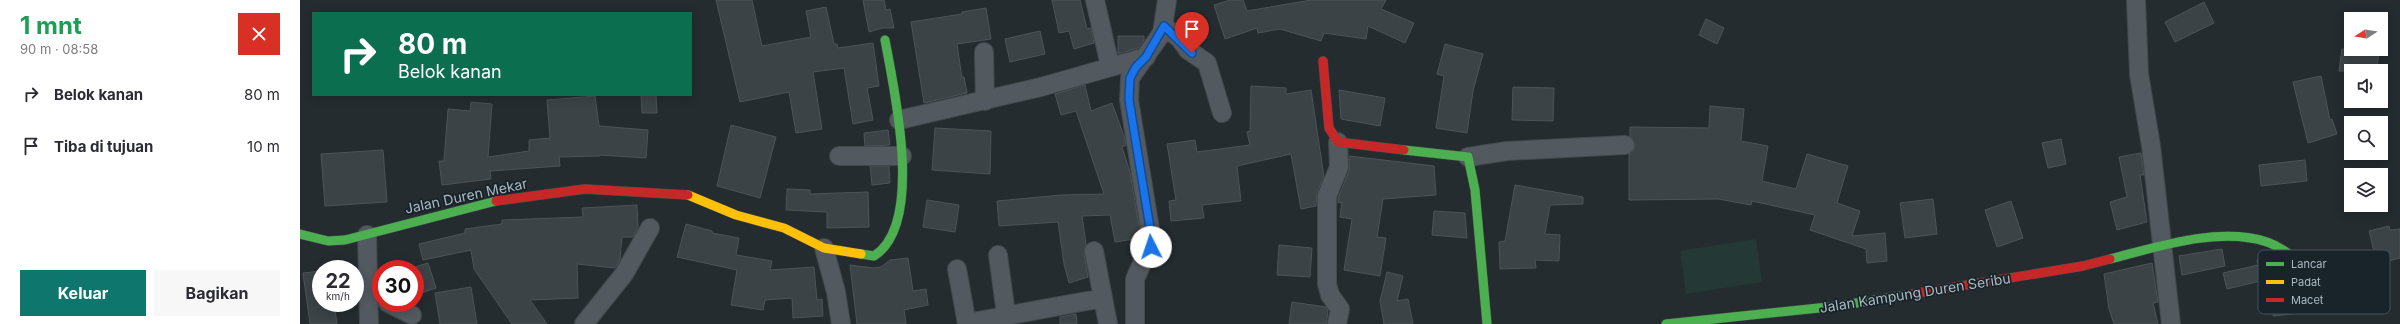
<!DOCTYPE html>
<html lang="id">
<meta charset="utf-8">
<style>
:root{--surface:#fff;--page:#f7f7f7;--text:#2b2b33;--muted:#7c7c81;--accent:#0f766e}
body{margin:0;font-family:Inter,sans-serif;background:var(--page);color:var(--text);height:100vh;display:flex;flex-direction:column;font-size:15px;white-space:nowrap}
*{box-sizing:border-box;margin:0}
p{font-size:13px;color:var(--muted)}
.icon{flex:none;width:22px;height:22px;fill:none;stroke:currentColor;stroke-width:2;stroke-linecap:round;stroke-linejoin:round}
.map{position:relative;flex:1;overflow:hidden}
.side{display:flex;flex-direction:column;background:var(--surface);width:300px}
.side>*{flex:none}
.guide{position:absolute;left:12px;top:12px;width:380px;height:84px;border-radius:0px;box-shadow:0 2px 10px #0003;background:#0b6e4f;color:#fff;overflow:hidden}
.needle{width:26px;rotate:258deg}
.tools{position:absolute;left:2044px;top:12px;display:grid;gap:8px}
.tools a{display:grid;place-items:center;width:44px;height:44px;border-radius:0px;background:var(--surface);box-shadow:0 2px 10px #0003;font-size:20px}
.speed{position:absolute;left:12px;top:260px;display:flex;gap:8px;font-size:20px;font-weight:700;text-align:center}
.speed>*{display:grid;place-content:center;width:52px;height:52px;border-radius:50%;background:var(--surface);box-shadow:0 2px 10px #0003;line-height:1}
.speed small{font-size:10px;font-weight:400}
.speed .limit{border:6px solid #d22;background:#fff;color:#111}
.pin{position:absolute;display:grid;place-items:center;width:34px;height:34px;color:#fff;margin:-41px -17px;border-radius:50% 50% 50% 0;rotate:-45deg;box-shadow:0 0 4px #0007}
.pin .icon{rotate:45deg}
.me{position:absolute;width:44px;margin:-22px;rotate:356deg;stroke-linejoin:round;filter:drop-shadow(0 0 3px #0008)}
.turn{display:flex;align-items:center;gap:14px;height:84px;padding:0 20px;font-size:18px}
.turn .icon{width:52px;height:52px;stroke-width:2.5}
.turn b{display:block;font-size:28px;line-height:34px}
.round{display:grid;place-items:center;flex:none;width:42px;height:42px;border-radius:0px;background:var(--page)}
.headline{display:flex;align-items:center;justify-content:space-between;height:68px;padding:0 20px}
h1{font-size:24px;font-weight:700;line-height:30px;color:#1e9e55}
.primary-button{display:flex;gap:8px;margin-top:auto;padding:8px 20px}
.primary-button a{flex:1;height:46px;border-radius:0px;background:var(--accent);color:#fff;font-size:16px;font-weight:700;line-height:46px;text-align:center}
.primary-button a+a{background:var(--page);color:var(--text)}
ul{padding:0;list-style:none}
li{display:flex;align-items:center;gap:12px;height:52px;padding:0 20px}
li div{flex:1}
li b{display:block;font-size:15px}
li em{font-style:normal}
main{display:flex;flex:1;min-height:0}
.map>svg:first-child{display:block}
.green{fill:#243835}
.building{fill:#3c4347;stroke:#4b5458}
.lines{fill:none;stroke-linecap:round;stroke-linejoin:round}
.street-casing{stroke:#42484b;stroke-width:20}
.fast-casing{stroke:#42484b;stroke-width:10}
.slow-casing{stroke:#42484b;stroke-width:10}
.jam-casing{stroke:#42484b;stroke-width:10}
.street{stroke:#535a5f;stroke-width:18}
.fast{stroke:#4caf50;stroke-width:9}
.slow{stroke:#ffc107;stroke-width:9}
.jam{stroke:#c62828;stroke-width:9}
.route-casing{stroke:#114b97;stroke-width:10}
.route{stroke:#1a73e8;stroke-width:7}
.labels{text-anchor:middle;stroke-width:3.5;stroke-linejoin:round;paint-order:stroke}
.street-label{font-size:14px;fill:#acbac3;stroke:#18232a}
.key{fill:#18232a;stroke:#445058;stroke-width:1}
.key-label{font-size:11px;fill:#acbac3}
</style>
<main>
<section class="side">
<div class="headline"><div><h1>1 mnt</h1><p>90 m · 08:58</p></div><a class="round" style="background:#d93025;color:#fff"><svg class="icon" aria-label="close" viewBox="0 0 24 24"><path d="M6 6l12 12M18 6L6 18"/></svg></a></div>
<ul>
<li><svg class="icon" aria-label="right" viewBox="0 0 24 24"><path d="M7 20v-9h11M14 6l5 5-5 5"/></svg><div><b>Belok kanan</b></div><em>80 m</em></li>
<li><svg class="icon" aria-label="arrive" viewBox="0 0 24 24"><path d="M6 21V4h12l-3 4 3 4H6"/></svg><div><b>Tiba di tujuan</b></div><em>10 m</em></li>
</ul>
<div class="primary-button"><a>Keluar</a><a>Bagikan</a></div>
</section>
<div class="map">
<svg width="2100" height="324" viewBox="0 0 2100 324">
<rect width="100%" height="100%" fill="#242c30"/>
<!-- green -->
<path class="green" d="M1456 239 1462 282 1386 294 1380 251Z"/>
<!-- building -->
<path class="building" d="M416 0H452L462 46 511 37 506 11 526 7 534 44H537L538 48 573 43 579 86 567 88 573 120 553 124 544 68 513 72 522 129 496 133 489 92 440 102Z
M563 0H584L586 10 590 9 594 28H582L569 32Z
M752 0H780L787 29 791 28 794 43 774 49 769 31 759 33Z
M930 0H943L947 11 1011 0H1086L1081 9 1114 23 1105 43 1068 26 1066 39 1024 33 1021 41 980 29 958 33 957 28 925 39 914 5Z
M1904 2 1914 23 1875 42 1865 22Z
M686 8 691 39 657 44 662 78 664 77 667 93 624 103 611 22 662 14V12Z
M1406 19 1424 28 1417 44 1399 35Z
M740 31 745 54 710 62 705 39Z
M818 36H844V40L838 48 818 54Z
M1145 44 1183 54 1173 91 1167 133 1136 128 1144 76 1137 74Z
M2042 49H2079L2077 71H2039Z
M2021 76 2030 120 2032 119 2037 134 2008 143 1993 82Z
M785 85 791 111 812 103 825 139 826 145 822 147 830 172 841 238 815 242 810 215 782 216 786 244 784 253 788 277 769 283 764 264 758 222 699 226 697 201 761 195 804 194 776 111 761 115 755 94Z
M951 86 986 88V94L1011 90 1024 177 1017 192 1016 206 1001 209 991 154 937 166 941 201 902 205 904 218 871 221 869 201 876 200 867 144 895 140 897 152 950 145 947 132 950 131Z
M1213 87 1254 88 1253 121 1212 120Z
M1039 90 1085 98 1080 126 1041 119Z
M341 95H356L357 113H342Z
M295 96 299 126 348 130 346 158 300 155V156L259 157 260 166 190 171 191 179 142 185 139 161H144L148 109 170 111 171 102 192 104 188 157 229 151V140L250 138 247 100Z
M1410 106 1444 109 1441 141 1468 146 1462 181 1496 189 1507 154 1548 166 1537 203 1560 211 1552 236 1585 233 1587 261 1567 263 1566 249 1510 230 1515 215 1452 201 1451 205 1418 199 1329 200V154L1334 150 1335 145 1330 136V127L1409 128Z
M431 125 476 137 460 198 417 186Z
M635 128 691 131 690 174 632 170Z
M588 130 590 145 565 146 564 133Z
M1761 139 1766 164 1748 168 1742 143Z
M83 150 87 202 25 206 21 154Z
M1841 153 1844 175H1840L1847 222 1817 230 1810 202 1827 197 1819 157Z
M1049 156 1134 166 1136 195 1083 199 1077 237 1086 238 1080 276 1044 270 1052 219 1040 217 1042 202 1038 203V198L1049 171Z
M2005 160 2007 181 1961 186 1959 165Z
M570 166H589L590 183 572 185Z
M1215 185 1283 197V204L1250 205 1245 234 1260 235 1259 261 1235 260 1236 268 1200 269 1199 242 1205 241Z
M487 189 510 190V194L568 192 569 227 527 228V212L486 210Z
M1633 199 1637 234 1605 238 1600 203Z
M627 200 659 205 655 232 623 227Z
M1711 201 1723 238 1697 247 1685 210Z
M337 205 338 227 333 237H322L320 260 315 268 277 264 278 298 230 300 247 324H212L174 269 171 250 123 260 119 244 165 233V229L202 224V220L283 217 282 208Z
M1134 211 1165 213 1167 238 1132 235Z
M386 224 412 231V233L439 238 436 255 472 261 470 270 514 267 517 300 522 299 523 316 493 318 492 298 465 300 463 310 431 305 437 270 377 257Z
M2089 226 2090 230 2100 229V258L2077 264 2069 231Z
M979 245 1012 248 1010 277 977 275Z
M1922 249 1925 266 1882 275 1879 256Z
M1968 256 1976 261 1981 276 1927 289 1923 273 1958 265 1957 260Z
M608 258 613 291 626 289 628 305 604 310 606 324H557L550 265 573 268 581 267 590 260Z
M128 263 136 288 115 295V267Z
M1852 263 1858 302 1853 303 1858 324H1814L1809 309 1804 274Z
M21 271V303H34L37 324H10L3 273Z
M1087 272 1103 276 1097 301 1108 299 1113 324H1084L1080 301Z
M1998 277 2007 279 2010 312 1973 316 1969 279Z
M171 287 177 324H140L135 293Z
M992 302 1026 307 1028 311 1026 324H989Z
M776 314 777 324H760V317Z"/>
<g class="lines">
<!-- street casing -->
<g class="street-casing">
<path id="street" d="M795 0 810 66
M1836 0 1839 74 1851 146 1871 324
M864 26 880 39 888 50 907 63 922 113
M684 52 685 101
M599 120 741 87 846 57
M539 156H602
M1168 157 1207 151 1325 145
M67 235 69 324
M524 248 536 292 541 324
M794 251 803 298
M698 255 706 314
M657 269 667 324
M88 303 112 315
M667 323 803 298 808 324
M284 324 324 274 350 228
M835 324V279L852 241 829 100 830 78 862 33 867 0
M1037 324 1040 309 1030 295 1027 284V196L1039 167 1038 142"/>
</g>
<!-- fast casing -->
<g class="fast-casing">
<path id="fast" d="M1104 150 1168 157 1175 190 1187 324
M0 234 28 241 45 240 196 201
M561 254 574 256C625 224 594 89 585 40
M1810 259C1857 247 1920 226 1967 242 1982 247 1994 258 2006 267
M1366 324 1538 306 1606 295"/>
</g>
<!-- slow casing -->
<g class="slow-casing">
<path id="slow" d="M388 195 436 215 484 228 524 248 561 254"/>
</g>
<!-- jam casing -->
<g class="jam-casing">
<path id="jam" d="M1023 61 1029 128 1038 142 1104 150
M196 201 285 189 388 195
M1606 295 1783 266 1810 259"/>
</g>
<!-- street -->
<use href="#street" class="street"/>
<!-- fast -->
<use href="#fast" class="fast"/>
<!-- slow -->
<use href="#slow" class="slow"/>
<!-- jam -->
<use href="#jam" class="jam"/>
</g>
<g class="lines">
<!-- route casing -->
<g class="route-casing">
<path id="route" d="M851 247 852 240 829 100 830 78 836 67 846 57 864 26 892 53"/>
</g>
<!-- route -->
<use href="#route" class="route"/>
</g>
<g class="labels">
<!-- street labels -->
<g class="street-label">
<text transform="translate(166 196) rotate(-12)" y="5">Jalan Duren Mekar</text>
<text transform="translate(1615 293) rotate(-9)" y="5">Jalan Kampung Duren Seribu</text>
</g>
</g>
<!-- legend -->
<rect x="1958" y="250" width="132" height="64" rx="6" class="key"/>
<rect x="1966" y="262" width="18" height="4" fill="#4caf50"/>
<rect x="1966" y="280" width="18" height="4" fill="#ffc107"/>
<rect x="1966" y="298" width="18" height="4" fill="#c62828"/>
<g class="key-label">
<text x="1991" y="268">Lancar</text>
<text x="1991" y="286">Padat</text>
<text x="1991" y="304">Macet</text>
</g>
</svg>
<div class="tools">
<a><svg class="needle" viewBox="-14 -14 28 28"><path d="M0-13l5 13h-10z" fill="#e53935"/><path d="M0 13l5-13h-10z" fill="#7c7c81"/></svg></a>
<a><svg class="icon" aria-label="sound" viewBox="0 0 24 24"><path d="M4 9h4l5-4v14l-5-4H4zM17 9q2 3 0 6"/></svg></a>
<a><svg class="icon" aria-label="search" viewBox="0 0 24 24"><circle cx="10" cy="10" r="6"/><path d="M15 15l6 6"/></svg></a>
<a><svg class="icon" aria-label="layers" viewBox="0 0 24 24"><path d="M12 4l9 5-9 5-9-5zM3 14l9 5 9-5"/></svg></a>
</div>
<div class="speed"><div>22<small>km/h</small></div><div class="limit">30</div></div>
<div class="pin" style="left:892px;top:53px;background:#d93025"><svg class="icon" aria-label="arrive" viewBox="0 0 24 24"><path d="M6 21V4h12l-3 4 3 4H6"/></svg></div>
<svg class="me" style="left:851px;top:247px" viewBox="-20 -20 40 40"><circle r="19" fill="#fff"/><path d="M0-13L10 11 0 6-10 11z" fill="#1a73e8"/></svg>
<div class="guide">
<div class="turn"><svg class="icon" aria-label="right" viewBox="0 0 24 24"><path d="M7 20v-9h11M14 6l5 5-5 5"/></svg><div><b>80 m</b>Belok kanan</div></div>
</div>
</div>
</main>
